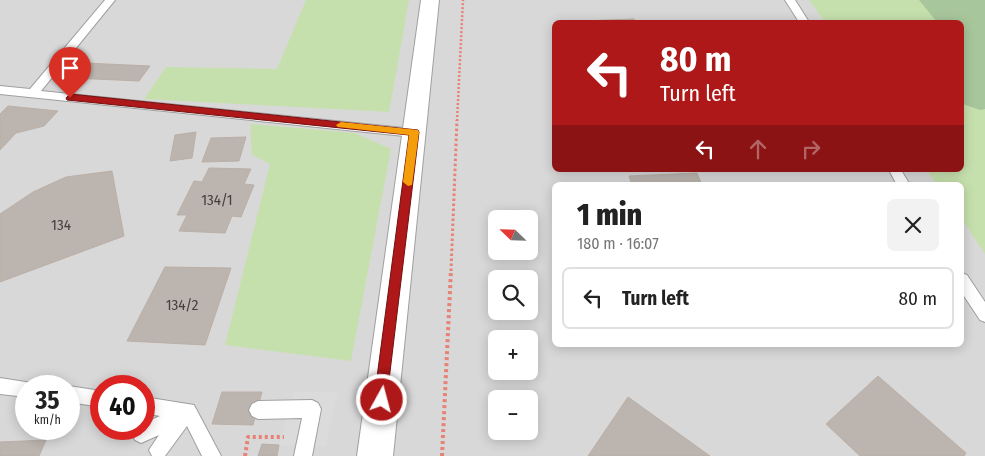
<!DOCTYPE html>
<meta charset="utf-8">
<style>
:root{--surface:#fff;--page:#f2f2f2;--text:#222;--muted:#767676;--line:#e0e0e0}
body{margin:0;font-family:"Fira Sans Condensed",sans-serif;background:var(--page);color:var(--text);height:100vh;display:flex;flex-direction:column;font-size:19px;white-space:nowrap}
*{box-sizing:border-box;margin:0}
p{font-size:16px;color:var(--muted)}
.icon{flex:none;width:28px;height:28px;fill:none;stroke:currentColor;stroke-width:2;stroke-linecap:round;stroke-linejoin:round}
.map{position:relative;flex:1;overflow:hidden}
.details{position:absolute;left:552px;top:182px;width:412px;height:165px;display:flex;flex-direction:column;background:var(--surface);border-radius:8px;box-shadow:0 2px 12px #0003}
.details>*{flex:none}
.top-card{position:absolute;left:552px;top:20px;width:412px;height:152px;border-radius:8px;box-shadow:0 2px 12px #0003;background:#ae1818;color:#fff;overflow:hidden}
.needle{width:32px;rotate:293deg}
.fabs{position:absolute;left:488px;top:210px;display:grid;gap:10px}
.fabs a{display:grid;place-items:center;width:50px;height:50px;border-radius:8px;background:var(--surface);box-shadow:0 2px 12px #0003;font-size:25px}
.speed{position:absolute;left:15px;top:375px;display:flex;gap:10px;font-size:25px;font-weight:700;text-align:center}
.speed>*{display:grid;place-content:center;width:65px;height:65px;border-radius:50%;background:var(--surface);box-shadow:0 2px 12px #0003;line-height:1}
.speed small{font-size:12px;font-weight:400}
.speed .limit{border:8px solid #d22;background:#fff;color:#111}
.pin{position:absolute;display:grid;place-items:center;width:42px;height:42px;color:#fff;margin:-51px -21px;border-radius:50% 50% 50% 0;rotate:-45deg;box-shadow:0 0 5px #0007}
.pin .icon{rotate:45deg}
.me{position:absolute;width:55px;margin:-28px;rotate:7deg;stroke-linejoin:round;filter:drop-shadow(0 0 4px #0008)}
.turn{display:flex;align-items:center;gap:18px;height:105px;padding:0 25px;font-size:22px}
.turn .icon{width:65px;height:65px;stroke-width:2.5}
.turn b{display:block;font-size:35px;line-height:42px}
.lanes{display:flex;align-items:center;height:48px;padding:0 25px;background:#0003;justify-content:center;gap:25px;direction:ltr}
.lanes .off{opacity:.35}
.round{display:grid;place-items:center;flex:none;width:52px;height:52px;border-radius:8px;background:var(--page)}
.summary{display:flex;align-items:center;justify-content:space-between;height:85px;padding:0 25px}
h1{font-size:30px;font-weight:800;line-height:38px}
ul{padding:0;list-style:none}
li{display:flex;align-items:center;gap:15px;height:62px;margin:0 10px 8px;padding:0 15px;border:2px solid var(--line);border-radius:8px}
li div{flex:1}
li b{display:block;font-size:19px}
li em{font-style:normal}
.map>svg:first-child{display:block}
.residential{fill:#d9d8d8;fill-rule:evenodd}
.grass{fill:#c6e0ad}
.forest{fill:#a8c69b}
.parking{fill:#dbdbdb}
.building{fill:#bbb4af;stroke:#bbafa6}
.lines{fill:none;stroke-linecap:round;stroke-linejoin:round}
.service-casing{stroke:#9f9f9f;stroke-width:2}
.tertiary-casing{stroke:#9f9f9f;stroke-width:2}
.path-far2{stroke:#e88276;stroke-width:2.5;stroke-dasharray:2 2;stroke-linecap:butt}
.path-far1{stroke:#e88276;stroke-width:3;stroke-dasharray:2.5 2.5;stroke-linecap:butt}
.path{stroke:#e88276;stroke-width:4;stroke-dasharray:3 3;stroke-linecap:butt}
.service{fill:#fff;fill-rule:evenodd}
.tertiary{fill:#fff;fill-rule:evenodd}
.route{fill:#ae1818;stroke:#711010}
.slow{fill:#f59e0b}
.labels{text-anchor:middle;stroke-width:4;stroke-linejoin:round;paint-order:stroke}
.number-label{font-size:15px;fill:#434140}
</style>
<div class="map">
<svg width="985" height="456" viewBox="0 0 985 456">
<rect width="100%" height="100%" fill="#ebe8e2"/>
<!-- residential -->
<path class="residential" d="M0 0H985V456H0ZM555 22H962V170H555ZM555 185H962V345H555ZM496 219H529V251H496ZM496 279H529V311H496ZM496 339H529V371H496ZM26 386H69V429H26ZM101 386H144V429H101ZM496 399H529V431H496Z"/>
<!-- grass -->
<path class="grass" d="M306 0H409L389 112 144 99 166 67 277 69Z
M809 0H985V254L963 221 962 185H937L927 170H962V22H825Z
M250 124 355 133 391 149 351 361 225 345 270 164 252 155Z"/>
<!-- forest -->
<path class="forest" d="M919 0H985V109L980 110 963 104 962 22H937Z"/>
<!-- parking -->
<path class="parking" d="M294 392H338L326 446 279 445Z"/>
<!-- building -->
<path class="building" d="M634 19 635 22 582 21Z
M85 63 150 66 139 81 72 78Z
M8 106 58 111 44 126 16 133 0 150V114Z
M196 132 192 158 170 161 175 135Z
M246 137 239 161 202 162 211 138Z
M209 168 251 169 244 184 254 185 241 217 232 216 225 233 179 231 187 215H177L194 181 202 182Z
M112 171 124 236 0 282V214L33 192 66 177Z
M697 173 702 185H632L629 176Z
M165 267 231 268 205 345 127 341Z
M878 376 966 453 964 456H860L826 424Z
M222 392H262L253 425 212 424Z
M628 397 710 456H588Z
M46 440 39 456H0V442Z
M262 444 279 445 277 456H258Z"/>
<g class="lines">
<!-- service casing -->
<g class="service-casing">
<path id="service" d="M105 0H115L41 91 414 129 420 133 414 137 0 94V86L30 89Z
M785 0H795L809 22H799Z
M889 170H901L910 185H897Z
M962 273 967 275 985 302V322L980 320 962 293Z
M0 378 32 383 33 386H26V397L0 394Z
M68 386H69L101 391V407L69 402Z
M144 397 194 405 221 456H202L187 426 165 456H152L149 450 159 435 141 443 135 440 132 434 134 429H144V423L160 416 144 413Z
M312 400 318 403 321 409 312 456H294L302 418 258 419 252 416 249 410 252 404 258 401Z"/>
</g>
<!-- tertiary casing -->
<g class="tertiary-casing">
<path id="tertiary" d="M421 0H439L393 456H357Z"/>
</g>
<!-- path-far2 -->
<path class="path-far2" d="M457 121 463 0"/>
<!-- path-far1 -->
<path class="path-far1" d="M451 271 457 120"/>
<!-- path -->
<path class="path" d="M245 456 248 437H284
M442 456 451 270"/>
<!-- service -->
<use href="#service" class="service"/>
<!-- tertiary -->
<use href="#tertiary" class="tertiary"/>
</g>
<!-- route -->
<path class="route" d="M70 94 418 130 419 132 386 405 382 407 377 405 374 400 409 135 67 100 66 98Z"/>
<!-- slow -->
<path class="slow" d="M341 122 418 130 419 132 412 185 408 186 403 182 409 135 338 127 336 125Z"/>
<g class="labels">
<!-- number labels -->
<g class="number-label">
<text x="217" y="205">134/1</text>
<text x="61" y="230">134</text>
<text x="182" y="310">134/2</text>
</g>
</g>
</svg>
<div class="fabs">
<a><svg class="needle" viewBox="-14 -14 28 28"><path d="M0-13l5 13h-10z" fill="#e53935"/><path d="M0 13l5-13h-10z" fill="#767676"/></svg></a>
<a><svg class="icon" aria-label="search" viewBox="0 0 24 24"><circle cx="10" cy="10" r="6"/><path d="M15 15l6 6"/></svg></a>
<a>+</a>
<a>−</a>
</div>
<div class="speed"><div>35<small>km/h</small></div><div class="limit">40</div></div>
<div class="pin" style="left:70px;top:98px;background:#d93025"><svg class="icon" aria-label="arrive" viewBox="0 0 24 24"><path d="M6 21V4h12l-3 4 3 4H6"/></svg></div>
<svg class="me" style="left:382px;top:400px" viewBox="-20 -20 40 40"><circle r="17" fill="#ae1818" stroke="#fff" stroke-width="3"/><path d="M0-11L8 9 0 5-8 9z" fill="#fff"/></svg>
<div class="top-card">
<div class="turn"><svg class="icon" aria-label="left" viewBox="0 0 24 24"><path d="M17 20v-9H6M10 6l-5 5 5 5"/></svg><div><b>80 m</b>Turn left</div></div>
<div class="lanes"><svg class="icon" aria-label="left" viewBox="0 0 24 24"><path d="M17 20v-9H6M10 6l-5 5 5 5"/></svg><svg class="icon off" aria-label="ahead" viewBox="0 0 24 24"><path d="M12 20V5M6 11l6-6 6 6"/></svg><svg class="icon off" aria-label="right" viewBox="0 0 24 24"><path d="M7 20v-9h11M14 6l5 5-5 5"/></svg></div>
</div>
<section class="details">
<div class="summary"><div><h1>1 min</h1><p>180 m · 16:07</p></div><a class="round"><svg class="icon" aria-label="close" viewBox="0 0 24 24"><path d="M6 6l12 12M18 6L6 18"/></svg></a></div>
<ul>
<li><svg class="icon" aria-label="left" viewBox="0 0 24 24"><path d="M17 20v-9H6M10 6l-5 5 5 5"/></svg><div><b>Turn left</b></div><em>80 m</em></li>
</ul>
</section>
</div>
